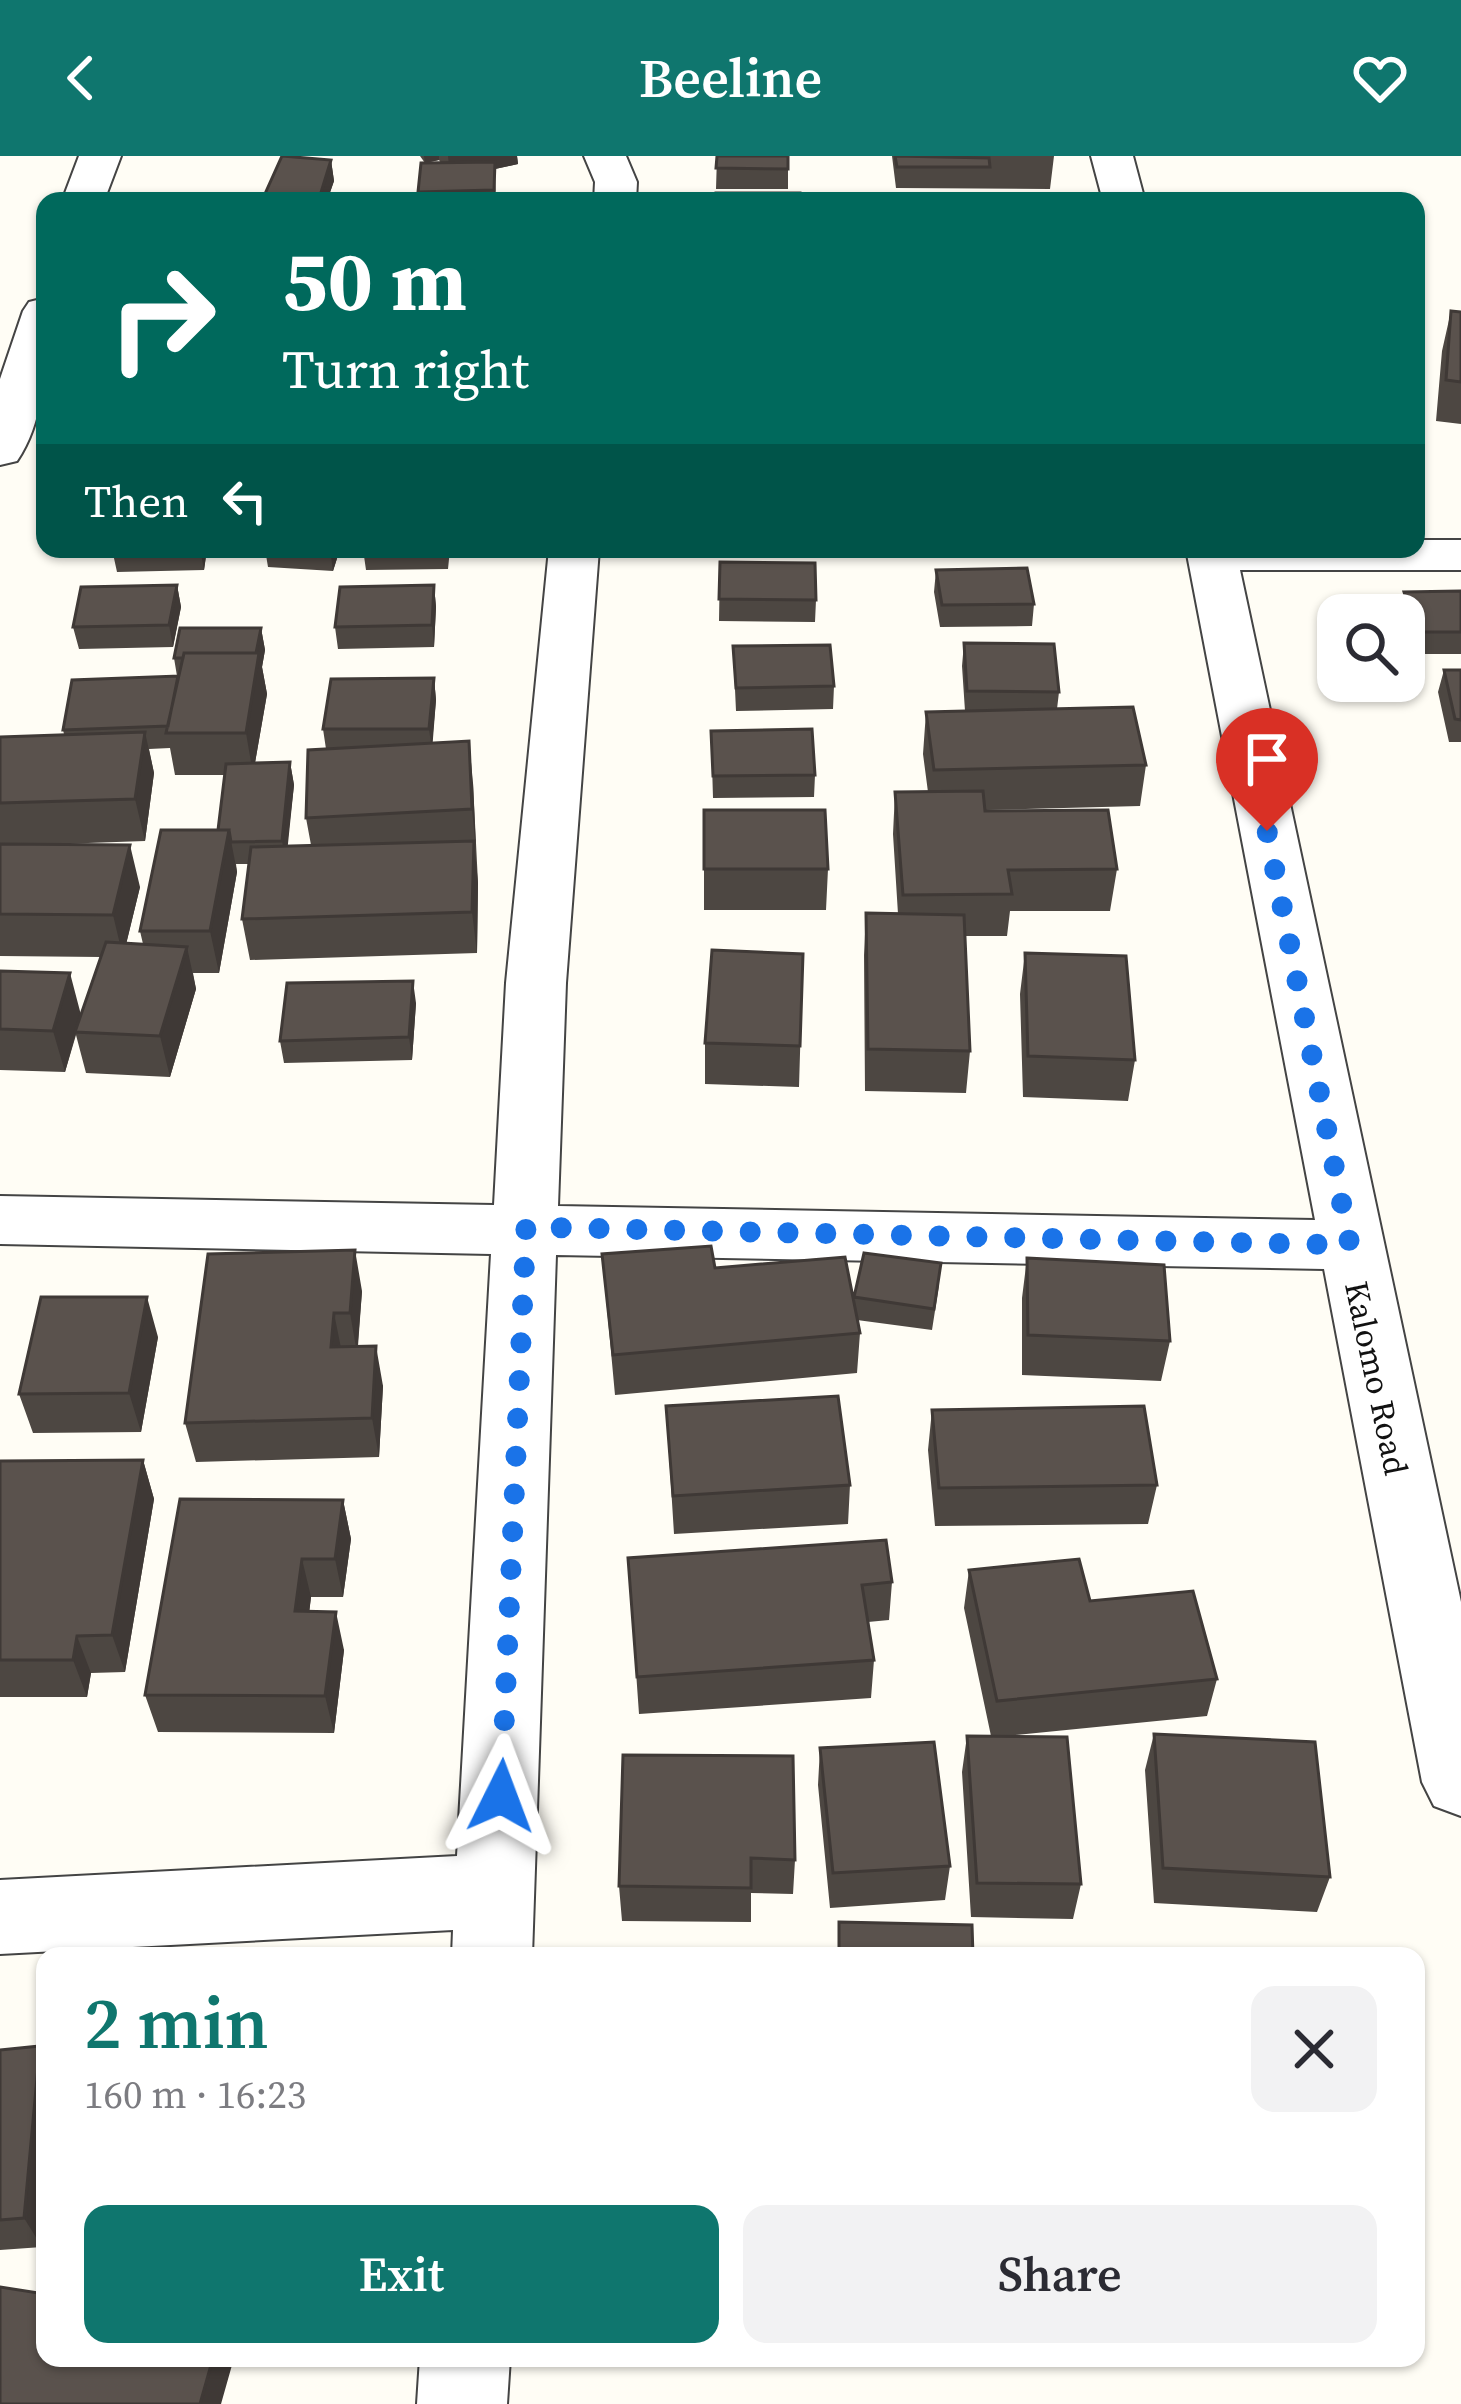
<!DOCTYPE html>
<meta charset="utf-8">
<style>
:root{--surface:#fff;--page:#f2f2f3;--text:#2b2b33;--muted:#7c7c81;--accent:#0f766e}
body{margin:0;font-family:"Source Serif 4",serif;background:var(--page);color:var(--text);height:100vh;display:flex;flex-direction:column;font-size:45px;white-space:nowrap}
*{box-sizing:border-box;margin:0}
p{font-size:39px;color:var(--muted)}
.icon{flex:none;width:66px;height:66px;fill:none;stroke:currentColor;stroke-width:2;stroke-linecap:round;stroke-linejoin:round}
.map{position:relative;flex:1;overflow:hidden}
.panel{position:absolute;left:36px;top:1791px;width:1389px;height:420px;display:flex;flex-direction:column;background:var(--surface);border-radius:24px;box-shadow:0 3px 9px #0004}
.panel>*{flex:none}
.banner{position:absolute;left:36px;top:36px;width:1389px;height:366px;border-radius:24px;box-shadow:0 3px 9px #0004;background:#00695c;color:#fff;overflow:hidden}
.tools{position:absolute;left:1317px;top:438px;display:grid;gap:24px}
.tools a{display:grid;place-items:center;width:108px;height:108px;border-radius:24px;background:var(--surface);box-shadow:0 3px 9px #0004;font-size:60px}
.pin{position:absolute;display:grid;place-items:center;width:102px;height:102px;color:#fff;margin:-123px -51px;border-radius:50% 50% 50% 0;rotate:-45deg;box-shadow:0 0 12px #0007}
.pin .icon{rotate:45deg}
.me{position:absolute;width:132px;margin:-66px;rotate:3deg;stroke-linejoin:round;filter:drop-shadow(0 0 9px #0008)}
.turn{display:flex;align-items:center;gap:42px;height:252px;padding:0 48px;font-size:54px}
.turn .icon{width:156px;height:156px;stroke-width:2.5}
.turn b{display:block;font-size:84px;line-height:102px}
.then{display:flex;align-items:center;height:114px;padding:0 48px;background:#0003;gap:24px;font-size:45px}
.round{display:grid;place-items:center;flex:none;width:126px;height:126px;border-radius:24px;background:var(--page)}
.summary{display:flex;align-items:center;justify-content:space-between;height:204px;padding:0 48px}
h1{font-size:72px;font-weight:600;line-height:90px;color:var(--accent)}
.button{display:flex;gap:24px;margin-top:auto;padding:24px 48px}
.button a{flex:1;height:138px;border-radius:24px;background:var(--accent);color:#fff;font-size:48px;font-weight:600;line-height:138px;text-align:center}
.button a+a{background:var(--page);color:var(--text)}
header{display:flex;justify-content:space-between;align-items:center;height:156px;padding:0 48px;background:var(--accent);color:#fff;font-size:54px;font-weight:600}
.map>svg:first-child{display:block}
.lines{fill:none;stroke-linecap:round;stroke-linejoin:round}
.minor-casing{stroke:#444;stroke-width:4}
.minor{fill:#fff;fill-rule:evenodd}
.wall{fill:#4d4742;fill-rule:evenodd}
.shaded-wall{fill:#3f3936}
.building{fill:#5a524d;stroke:#3f3936;stroke-width:3}
.route{stroke:#1a73e8;stroke-width:21;stroke-dasharray:0 37.8}
.labels{text-anchor:middle;stroke-width:12;stroke-linejoin:round;paint-order:stroke}
.street-label{font-size:33px;fill:#111;stroke:#fff}
</style>
<header><svg class="icon" aria-label="back" viewBox="0 0 24 24"><path d="M15 5l-7 7 7 7"/></svg>Beeline<svg class="icon" aria-label="heart" viewBox="0 0 24 24"><path d="M12 20l-8-8c-3-5 5-10 8-4 3-6 11-1 8 4z"/></svg></header>
<div class="map">
<svg width="1461" height="2248" viewBox="0 0 1461 2248">
<rect width="100%" height="100%" fill="#fffdf5"/>
<g class="lines">
<!-- minor casing -->
<g class="minor-casing">
<path id="minor" d="M79 0H121L104 45H62Z
M584 0H626L637 26 636 45H594L595 26Z
M1091 0H1133L1145 45H1103Z
M45 142C45 196 49 258 17 305L0 309V223L23 155 29 146Z
M1416 384H1461V414H1240L1461 1446V1660L1434 1650 1422 1626 1324 1113 556 1099 532 1800H452L453 1774 0 1798V1724L457 1700 491 1098 0 1088V1040L494 1049 506 827 549 393H599L566 827 558 1050 1315 1064 1186 393H1416Z
M420 2202H510L507 2248H417Z"/>
</g>
<!-- minor -->
<use href="#minor" class="minor"/>
</g>
<!-- wall -->
<path class="wall" d="M420 0H517L518 8 495 13 496 45H419L418 36 441 7 439 4 425 7Z
M717 0H788V33H716Z
M892 0H1054L1050 33 896 32Z
M331 4 334 25 327 45H264V40Z
M1451 155 1461 156V268L1436 265 1442 195Z
M112 393H207L204 414 117 416Z
M265 393H340L333 415 268 411Z
M363 393H450L448 413 366 414Z
M720 406 816 444 815 466 719 465Z
M936 414 1034 448 1032 470 940 471 934 436Z
M177 429 181 451 173 491 79 493 73 471Z
M434 429 436 451 434 491 338 493 335 471Z
M1461 435V498H1412L1404 476V459H1398L1404 436Z
M261 472 265 494 262 511 267 538 255 607 290 606 294 629 287 690 311 689 306 662 326 593 323 573 434 522 436 544 432 587 473 627 478 727 477 797 250 804 242 763 249 708H236L237 716 219 817H193L196 833 170 921 86 917 76 879 65 916 0 914V815L81 858 101 801 0 800V581L64 578 63 574 177 520 174 502ZM170 592 175 619H225L218 674 140 775 143 788H126L140 731 31 689 145 685 154 617 149 593Z
M964 487 1059 536 1057 553 1146 609 1140 650 985 654 1117 713 1110 755H1010L1007 780H965L970 895 966 937 865 935 864 799 866 757 898 758 893 678 895 636H928L923 598 926 556 965 555 962 510Z
M733 490 834 530 833 553 736 555Z
M1444 514H1461V586H1449L1438 536Z
M711 575 815 619 814 641 713 642Z
M704 654 828 713 826 754H704Z
M1025 797 1135 904 1128 945 1023 941 1020 838Z
M803 798 799 931 705 928V887Z
M416 847 412 904 284 907 280 885Z
M864 1097 939 1129 932 1174 857 1164 860 1177 857 1217 615 1239 602 1098 715 1112 854 1145Z
M1027 1102 1170 1185 1161 1225 1022 1219V1142Z
M362 1135 358 1190 383 1230 379 1301 196 1306 185 1267Z
M158 1181 141 1276 33 1277 19 1238Z
M666 1250 850 1329 848 1368 674 1378Z
M932 1254 1157 1329 1148 1368 935 1370 928 1294Z
M143 1304 154 1343 125 1516 91 1517 87 1541H0V1305Z
M343 1344 351 1383 343 1441H311L309 1456 344 1494 334 1577 158 1576 145 1539Z
M628 1402 892 1426 889 1464 868 1466 874 1504 871 1542 639 1558Z
M969 1414 1090 1445 1217 1523 1207 1560 1006 1580 1081 1728 1073 1763 971 1761 962 1616 967 1580H991L964 1452Z
M1154 1578 1330 1721 1317 1756 1154 1747 1145 1614Z
M820 1592 950 1710 945 1744 830 1752 818 1629Z
M623 1599 795 1704 793 1738 751 1737V1766L622 1765 619 1730Z
M0 1894 45 1900V2053L42 2091 0 2094Z"/>
<!-- shaded-wall -->
<path class="shaded-wall" d="M424 0H439V4L425 7Z
M448 0H517L518 8 495 13V45L494 34 450 21Z
M331 4 334 25 327 45H319Z
M200 393H207L204 414Z
M330 393H340L333 415Z
M177 429 181 451 173 491 169 469Z
M434 429 436 451 434 491 432 469Z
M261 472 265 494 262 511 267 538 253 618 246 577 255 502Z
M434 522 436 544 432 595 429 573Z
M145 576 154 617 145 685 135 643Z
M469 585 473 627 476 694 472 653Z
M290 606 294 629 286 707 282 685Z
M229 674 237 716 219 817 210 775Z
M474 685 478 727 477 797 472 756Z
M130 689 140 731 123 801 113 759Z
M187 791 196 833 170 921 160 880Z
M70 817 81 859 65 916 53 875Z
M413 825 416 847 412 904 409 881Z
M355 1094 362 1135 357 1197 350 1157Z
M147 1141 158 1181 141 1276 129 1237Z
M334 1157 342 1197 331 1191Z
M376 1190 383 1230 379 1301 372 1262Z
M143 1304 154 1343 125 1516 112 1479Z
M343 1344 351 1383 343 1441 335 1403Z
M302 1403 311 1441 305 1493 295 1455Z
M336 1456 344 1494 334 1577 325 1540Z
M77 1480 91 1517 87 1541 73 1504Z
M40 1890 45 1900V2053L42 2091 24 2062Z
M213 2202H234L221 2248H200Z"/>
<!-- building -->
<path class="building" d="M282 0 331 4 319 43 264 40Z
M717 0H788V13L716 12Z
M895 0 989 2 990 11H897Z
M495 6 494 34 418 36 421 7Z
M716 37H800V45H716Z
M905 39 988 41V45H905Z
M1451 155 1461 156V226L1446 224Z
M720 406 815 407 816 444 719 443Z
M1027 412 1034 448 942 449 936 414Z
M177 429 169 469 73 471 81 431Z
M434 429 432 469 335 471 340 431Z
M1461 435V476H1417L1404 436Z
M180 472H261L256 497H184L183 502H174Z
M964 487 1054 488 1059 536 967 535Z
M830 489 834 530 736 532 733 490Z
M184 497H259L246 577H166Z
M1444 514H1461V564L1455 563Z
M178 520 168 570 63 574 72 524Z
M434 522 429 573H323L331 523Z
M1133 551 1146 609 934 614 926 556Z
M812 573 815 619 713 620 711 575Z
M145 576 135 643 0 647V581Z
M469 585 472 653 306 662 308 594Z
M290 606 282 685 231 686 229 674H218L226 608Z
M983 635 985 655 1108 654 1117 713 1008 714 1012 738 903 739 895 636Z
M704 654H825L828 713H704Z
M161 674H229L210 775H140Z
M474 685 472 756 242 763 251 691Z
M0 688 130 689 113 759 0 758Z
M866 757 964 759 970 895 868 893Z
M106 786 187 791 160 880 75 876Z
M712 794 803 798 800 890 705 887Z
M1025 797 1126 800 1135 904 1028 900Z
M0 815 70 817 53 875 0 873Z
M413 825 409 881 280 885 287 827Z
M711 1090 715 1112 845 1101 860 1177 613 1199 602 1098Z
M355 1094 350 1157H334L331 1191 376 1190 372 1262 185 1267 208 1098Z
M864 1097 941 1107 934 1153 854 1141Z
M1027 1102 1164 1109 1170 1185 1028 1179Z
M41 1141H147L129 1237 19 1238Z
M838 1240 850 1329 673 1340 666 1250Z
M1144 1250 1157 1329 939 1332 932 1254Z
M143 1304 112 1479 77 1480 73 1504H0V1305Z
M180 1343 343 1344 335 1403H302L295 1455 336 1456 325 1540 145 1539Z
M886 1384 892 1426 862 1429 874 1504 637 1521 628 1402Z
M1079 1403 1090 1445 1193 1435 1217 1523 997 1545 969 1414Z
M1154 1578 1315 1586 1330 1721 1163 1712Z
M967 1580 1067 1581 1081 1728 977 1727Z
M934 1586 950 1710 833 1717 820 1592Z
M623 1599 793 1600 795 1704 751 1702V1732L619 1730Z
M839 1766 972 1769 973 1800H839Z
M242 1793V1800H132Z
M40 1890 24 2062 0 2064V1894Z
M0 2131 45 2138V2202H213L200 2248H0Z"/>
<g class="lines">
<!-- route -->
<path class="route" d="M501 1640 526 1071 1350 1089 1267 675"/>
</g>
<g class="labels">
<!-- street labels -->
<g class="street-label">
<text transform="translate(1377 1222) rotate(78)" y="12">Kalomo Road</text>
</g>
</g>
</svg>
<div class="tools">
<a><svg class="icon" aria-label="search" viewBox="0 0 24 24"><circle cx="10" cy="10" r="6"/><path d="M15 15l6 6"/></svg></a>
</div>
<div class="pin" style="left:1267px;top:675px;background:#d93025"><svg class="icon" aria-label="arrive" viewBox="0 0 24 24"><path d="M6 21V4h12l-3 4 3 4H6"/></svg></div>
<svg class="me" style="left:501px;top:1640px" viewBox="-20 -20 40 40"><path d="M0-17L14 15 0 8-14 15z" fill="#1a73e8" stroke="#fff" stroke-width="4"/></svg>
<div class="banner">
<div class="turn"><svg class="icon" aria-label="right" viewBox="0 0 24 24"><path d="M7 20v-9h11M14 6l5 5-5 5"/></svg><div><b>50 m</b>Turn right</div></div>
<div class="then">Then<svg class="icon" aria-label="left" viewBox="0 0 24 24"><path d="M17 20v-9H6M10 6l-5 5 5 5"/></svg></div>
</div>
<section class="panel">
<div class="summary"><div><h1>2 min</h1><p>160 m · 16:23</p></div><a class="round"><svg class="icon" aria-label="close" viewBox="0 0 24 24"><path d="M6 6l12 12M18 6L6 18"/></svg></a></div>
<div class="button"><a>Exit</a><a>Share</a></div>
</section>
</div>
